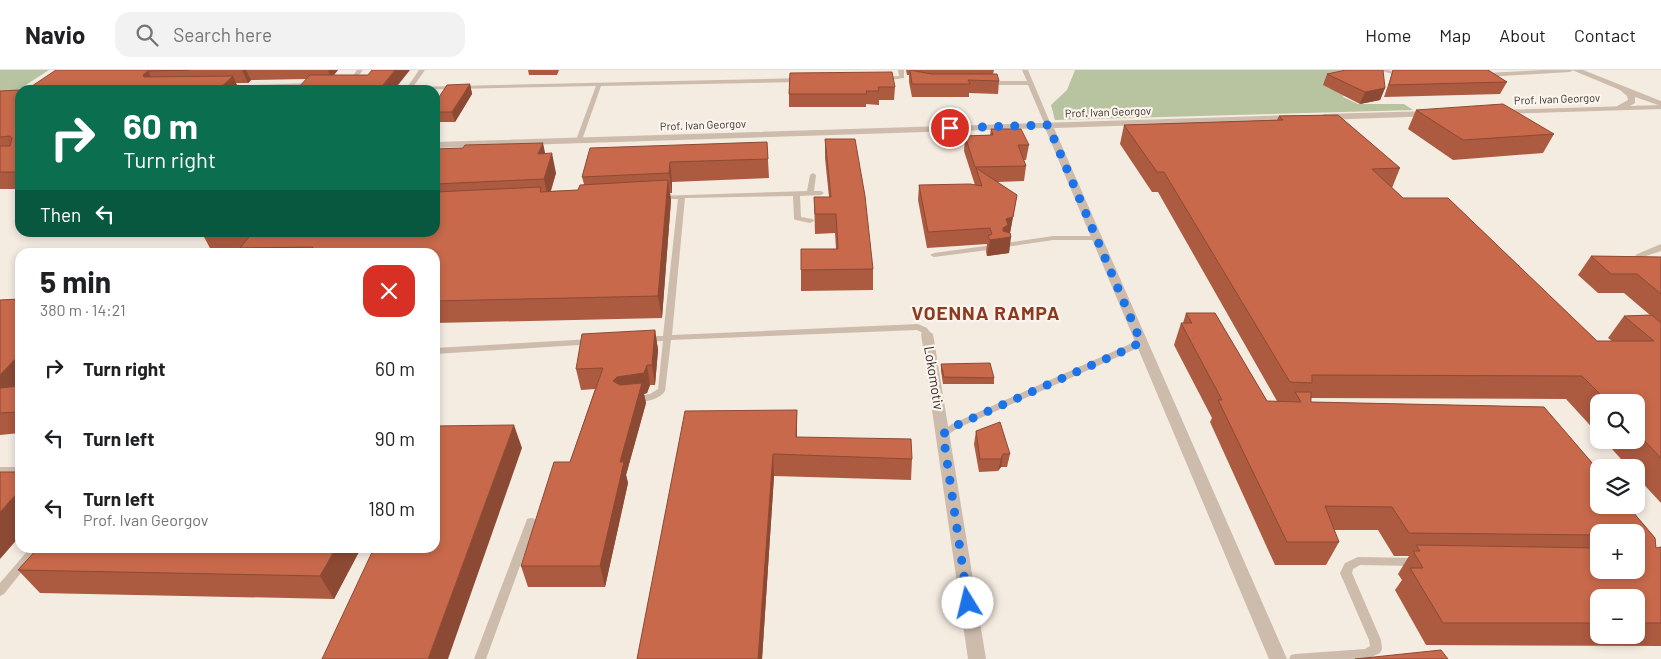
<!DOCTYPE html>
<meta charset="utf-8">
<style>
:root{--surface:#fff;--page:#f2f2f2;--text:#202124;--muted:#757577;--line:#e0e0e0}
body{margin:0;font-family:Barlow,sans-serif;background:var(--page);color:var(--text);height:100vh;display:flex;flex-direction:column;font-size:19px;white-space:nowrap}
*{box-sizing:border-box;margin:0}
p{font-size:16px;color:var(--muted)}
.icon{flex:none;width:28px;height:28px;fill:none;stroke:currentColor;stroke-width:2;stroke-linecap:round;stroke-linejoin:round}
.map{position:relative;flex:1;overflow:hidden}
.drawer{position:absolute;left:15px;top:178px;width:425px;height:305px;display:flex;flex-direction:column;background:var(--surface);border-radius:15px;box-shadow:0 2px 8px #0003}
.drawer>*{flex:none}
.top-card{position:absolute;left:15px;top:15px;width:425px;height:152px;border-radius:15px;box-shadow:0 2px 8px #0003;background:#0b6e4f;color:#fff;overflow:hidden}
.buttons{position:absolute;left:1590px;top:324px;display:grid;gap:10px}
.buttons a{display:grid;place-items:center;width:55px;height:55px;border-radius:10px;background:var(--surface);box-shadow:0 2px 8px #0003;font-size:25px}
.pin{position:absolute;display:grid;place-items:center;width:42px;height:42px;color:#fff;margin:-21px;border:2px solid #fff;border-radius:50%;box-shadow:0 1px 5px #0007}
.me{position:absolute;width:55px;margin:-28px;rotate:351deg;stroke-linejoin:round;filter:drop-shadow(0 0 4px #0008)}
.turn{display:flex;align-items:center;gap:18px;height:105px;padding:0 25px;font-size:22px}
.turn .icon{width:65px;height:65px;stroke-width:2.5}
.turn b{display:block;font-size:35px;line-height:42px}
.then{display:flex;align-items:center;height:48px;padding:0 25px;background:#0003;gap:10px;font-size:19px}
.round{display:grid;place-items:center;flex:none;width:52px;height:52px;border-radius:15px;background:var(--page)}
.head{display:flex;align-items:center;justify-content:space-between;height:85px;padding:0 25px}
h1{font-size:30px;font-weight:700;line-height:38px}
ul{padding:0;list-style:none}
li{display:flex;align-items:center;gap:15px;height:70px;padding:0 25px}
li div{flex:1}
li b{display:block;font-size:19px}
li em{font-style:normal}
header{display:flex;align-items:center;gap:30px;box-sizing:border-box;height:70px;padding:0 25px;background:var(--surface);border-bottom:1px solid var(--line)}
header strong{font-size:24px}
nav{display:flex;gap:28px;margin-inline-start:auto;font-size:18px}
.search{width:350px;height:45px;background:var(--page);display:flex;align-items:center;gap:12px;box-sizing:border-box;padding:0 18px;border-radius:15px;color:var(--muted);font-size:19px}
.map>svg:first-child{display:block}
.green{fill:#b8c4a0}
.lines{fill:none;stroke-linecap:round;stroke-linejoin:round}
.service{fill:#cdbbac;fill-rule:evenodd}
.minor{fill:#cdbbac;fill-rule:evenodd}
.tertiary{fill:#cdbbac;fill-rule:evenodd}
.wall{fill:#ac5a40;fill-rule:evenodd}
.shaded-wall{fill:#8c4a34}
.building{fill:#c8694b;stroke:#8c4a34}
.route{stroke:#1a73e8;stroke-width:9;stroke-dasharray:0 16.2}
.labels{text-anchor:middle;stroke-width:4.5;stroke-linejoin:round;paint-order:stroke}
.far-street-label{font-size:11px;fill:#3b302b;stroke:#fbf5ee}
.street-label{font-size:14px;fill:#3b302b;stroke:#fbf5ee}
.district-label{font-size:19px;font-weight:bold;letter-spacing:1px;fill:#8c3b22;stroke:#fbf5ee}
</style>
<header>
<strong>Navio</strong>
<div class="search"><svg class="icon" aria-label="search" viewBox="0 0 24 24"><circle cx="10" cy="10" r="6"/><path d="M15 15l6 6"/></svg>Search here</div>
<nav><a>Home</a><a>Map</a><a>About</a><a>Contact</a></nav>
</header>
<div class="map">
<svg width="1661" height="589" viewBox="0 0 1661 589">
<rect width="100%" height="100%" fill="#f4ebe1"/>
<!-- green -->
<path class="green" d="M0 0H49L4 29H0Z
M1075 0H1359L1343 27 1358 34H1404L1413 40 1055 50 1051 35 1067 20Z"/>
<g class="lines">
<!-- service -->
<path class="service" d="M357 0H363L355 10 345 12V10L351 8Z
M419 0H425L413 17 802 8 805 10 802 12 601 16 582 70 579 72 576 70 596 16 407 20 406 19Z
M898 0H904V8L882 11 879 9 882 7 899 6Z
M1022 0H1028L1051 55 1050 56 1045 55 1028 15H989L986 13 989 11H1027Z
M1379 0H1388L1405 5 1402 7Z
M1543 0H1573L1570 2 1485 7 1482 5 1485 3Z
M312 13 314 14V16L227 20 224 18 227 16Z
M813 103 816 105 814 121H821L824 123 821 125 800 126 801 147 813 149 814 151 810 153 796 150 794 149 793 126 685 128 672 265 918 254 927 258 931 264 930 266H924L921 262 917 260 671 270 665 321C658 331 642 333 631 331L629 329 631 327 650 324 658 319 663 271 645 272 641 269 645 266H663L678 129H659L657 128V126L807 121 810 105Z
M1053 166H1096L1100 168 1096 170H1053L1006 177 1002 175 1006 173Z
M985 176H988V180L934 187 930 185 934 183Z
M592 269 596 272 595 274 435 284V278Z
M1141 269 1144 270 1145 272 1144 274 1131 281 958 358 946 366H940L938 364 952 354Z
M0 397H20V405H0Z
M531 448 535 449 536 452 486 589H474L526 452 527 449Z
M30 478H41L4 524 0 526V513Z
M1358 487 1416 488 1420 489 1422 492 1420 495 1416 496 1360 495 1353 499 1352 503 1381 570 1382 579 1380 583 1367 589H1289L1291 585 1295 584 1365 579 1370 576 1369 570 1340 503 1345 493Z"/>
<!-- minor -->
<path class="minor" d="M1661 35V39L1499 44 1495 42 1499 40Z
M1431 41 1435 44 1434 46 1324 50 1320 47 1324 44Z
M1294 45 1298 48 1297 50 1054 58 1287 589H1269L1045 58 435 78V72Z
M1661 174V181L1640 188 1635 185Z
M927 260 933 264 986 589H968L921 264Z"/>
<!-- tertiary -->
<path class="tertiary" d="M1572 0H1583L1661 31V36L1635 27V33L1623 40H1617V36L1628 30 1627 26 1620 20Z"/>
</g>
<!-- wall -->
<path class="wall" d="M56 0H338L334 5 307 9 251 10 248 13H236L239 20Z
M528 0H559L557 5H529Z
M906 0H994L993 4 999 11 998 24 969 23V27H912L909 12V5H907Z
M1393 0H1488L1507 12 1500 24 1384 27Z
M790 3 895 17 894 30H879V35L866 34V37H789V24Z
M1327 4 1385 18 1380 30 1360 34 1323 15Z
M470 14 472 24 455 52H435V33Z
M20 20V119H0V21Z
M1416 40 1554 64 1543 83 1453 90 1408 59Z
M1338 45 1400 98 1392 118 1403 128H1448L1597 271H1612L1608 268 1624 246 1650 245 1624 223H1598L1578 205 1591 186 1661 187V433L1636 406V398H1629L1604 370H1636V332H1599V365L1566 329 1311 328V332L1544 337 1599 401V435H1627L1655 468 1656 478 1661 477V576L1426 575 1395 520 1402 510 1398 504 1409 486H1394L1378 460H1334L1339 472 1326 495H1275L1210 352 1212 348 1174 275 1181 253H1183L1186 243H1215L1267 331H1277L1158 122H1152L1120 74 1124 55 1277 50 1279 46ZM1599 462H1636V500H1599ZM1599 528H1636V565H1599Z
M991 59 1029 75 1026 90H1024L1026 96 1024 111 997 112 1017 125 1010 163 1009 183 987 186 986 182 987 174 927 178 918 130 919 115H975L964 81 965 66 990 65Z
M825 69 873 199V220L801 221V179H836L835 163 815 164 814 127H829L825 88Z
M767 72 769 108 672 112V123H670L671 130 662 248 435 253V182H212L203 165 205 162H435V79L545 83 556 103 551 121 578 120 584 114 582 107Z
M20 229V363L0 365V230Z
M655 260 658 280 655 315H650L647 323 644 324 646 333 626 405 628 413 605 517H528L521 496 570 392 595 319 581 320 576 299Z
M941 294 994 308V314H943L941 301Z
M797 340V367L912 389 911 410 774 406 762 589H637Z
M976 361 1010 384 1007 397H1001L998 401 979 402 974 374Z
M38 478H361L334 529 40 523 18 500Z"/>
<!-- shaded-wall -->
<path class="shaded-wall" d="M242 0H246L251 10 248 13Z
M328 0H338L331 8Z
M395 0H410L394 20H379Z
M148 1 155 16 143 5Z
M233 6 239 20H218Z
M470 14 472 24 455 52 452 42Z
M1385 18 1380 30 1360 34 1365 22Z
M543 73 547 92 538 84Z
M552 83 556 103 548 129 544 109Z
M670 92 672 112V123L669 103Z
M668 110 671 130 662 248 658 226Z
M1017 125 1010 163 1011 167 1009 183 987 186 990 170 1003 158 1006 149Z
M655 260 658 280 655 315 652 295Z
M20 284V321L0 334V305Z
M647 295 650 315 647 323 644 324 646 333 626 405 628 413 605 517 600 496 620 392 613 311 617 307Z
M797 340V389L796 367Z
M514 355 522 378 448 589H428Z
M773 384 774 406 762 589H758Z
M1003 384 1001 397 998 401 1001 389Z
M20 420V466L0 489V442Z
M336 478H361L334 529 320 506Z"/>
<!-- building -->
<path class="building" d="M56 0H189L148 1 143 5 144 7 233 6 218 20H26Z
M372 0H395L379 20H296L310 5H368Z
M910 0 931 4H997L999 11 968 10 970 14H912Z
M1346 0H1383L1385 18 1365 22 1327 4Z
M1393 0H1488L1507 12 1389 15Z
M892 2 895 17H878L879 21H866L867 24H789L790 3Z
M470 14 452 42H435V33L447 15Z
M20 20V102H0V76H10L12 68 10 66 0 67V21Z
M1503 34 1554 64 1463 70 1416 40Z
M1338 45 1400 98 1372 99 1403 128H1448L1597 271H1654L1624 246 1652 245 1661 253V388L1636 362V332H1608L1582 306 1312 305V313L1290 312 1164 102H1157L1124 55 1283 50 1279 46Z
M991 59H1021L1029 75H1018L1026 96 975 97 965 66 993 65Z
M825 69H855L865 126 873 199 801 200V179H838L836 144H815L814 127H831Z
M767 72 768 89 670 92 669 103 582 107 590 78Z
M543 73 538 84 552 83 544 109 435 114V79L463 78 465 75Z
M976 98 1017 125 1013 147 1006 149 1008 155 1003 158V161L1010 163 1011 167 990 170 988 166 992 164 990 158 928 162 919 115 970 114 982 116Z
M668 110 658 226 435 231V182H309L313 177 240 178 252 163 203 165 205 162H435V122L541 117 540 122 578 120 580 115Z
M1591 186 1661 187V224L1637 204H1611Z
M20 229V284L0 305V230Z
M1186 243H1215L1267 331 1301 332 1295 322H1311V332L1544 337 1599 401V435H1627L1655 468 1656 478 1661 477V553H1636V528H1599V553H1443L1410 498H1423L1413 481H1420L1416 475 1599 478V500H1636V462H1599V465L1409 463 1392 437 1325 436 1339 472H1287L1218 330H1222L1181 253H1192Z
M655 260 652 295H647L644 303 617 307 613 311 620 315 642 313 620 392H624L600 496H521L554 392H570L603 298 576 299 582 264Z
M990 293 994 308 944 307 941 294Z
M20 316V342L0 343V318Z
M797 340 796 367 911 369 912 389 773 384 758 589H637L685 341Z
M1000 352 1010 384H1003L1001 389H980L976 361Z
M514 355 428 589H322L374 478H435V356Z
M0 402H20V420L0 442Z
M38 478H336L320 506 18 500Z
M1441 580 1448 589H1355Z"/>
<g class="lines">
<!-- route -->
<path class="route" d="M950 58 1048 55 1141 272 1128 279 955 356 943 364 968 533"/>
</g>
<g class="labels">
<!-- far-street labels -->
<g class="far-street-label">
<text transform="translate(1557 29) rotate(-2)" y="4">Prof. Ivan Georgov</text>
<text transform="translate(1108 42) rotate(-2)" y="4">Prof. Ivan Georgov</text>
<text transform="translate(703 55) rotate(-2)" y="4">Prof. Ivan Georgov</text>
</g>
<!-- street labels -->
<g class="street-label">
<text transform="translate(934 308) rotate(81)" y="5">Lokomotiv</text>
</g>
<!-- district labels -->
<g class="district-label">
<text x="986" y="250">VOENNA RAMPA</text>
</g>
</g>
</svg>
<div class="buttons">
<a><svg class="icon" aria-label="search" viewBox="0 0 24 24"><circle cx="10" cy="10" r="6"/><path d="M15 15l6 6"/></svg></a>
<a><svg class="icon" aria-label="layers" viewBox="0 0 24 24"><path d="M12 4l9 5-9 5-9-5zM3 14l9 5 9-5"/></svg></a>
<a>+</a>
<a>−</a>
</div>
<div class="pin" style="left:950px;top:58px;background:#d93025"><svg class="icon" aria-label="arrive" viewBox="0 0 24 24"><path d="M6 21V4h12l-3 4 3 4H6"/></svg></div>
<svg class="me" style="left:968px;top:533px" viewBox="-20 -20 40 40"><circle r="19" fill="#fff"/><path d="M0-13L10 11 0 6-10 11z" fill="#1a73e8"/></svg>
<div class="top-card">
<div class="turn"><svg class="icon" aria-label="right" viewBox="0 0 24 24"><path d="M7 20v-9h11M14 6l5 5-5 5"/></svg><div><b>60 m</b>Turn right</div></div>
<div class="then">Then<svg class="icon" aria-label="left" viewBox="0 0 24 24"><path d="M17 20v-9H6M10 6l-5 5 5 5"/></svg></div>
</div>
<section class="drawer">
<div class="head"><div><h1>5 min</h1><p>380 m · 14:21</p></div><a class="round" style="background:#d93025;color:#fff"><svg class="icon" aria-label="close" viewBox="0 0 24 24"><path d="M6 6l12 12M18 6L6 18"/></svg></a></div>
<ul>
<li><svg class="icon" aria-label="right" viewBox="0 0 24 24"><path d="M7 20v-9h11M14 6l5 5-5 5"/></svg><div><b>Turn right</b></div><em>60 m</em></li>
<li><svg class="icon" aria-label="left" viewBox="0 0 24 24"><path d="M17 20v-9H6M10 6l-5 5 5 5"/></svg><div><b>Turn left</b></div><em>90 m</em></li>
<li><svg class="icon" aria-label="left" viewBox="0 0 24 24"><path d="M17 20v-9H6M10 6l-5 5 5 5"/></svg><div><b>Turn left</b><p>Prof. Ivan Georgov</p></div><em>180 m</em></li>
</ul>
</section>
</div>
